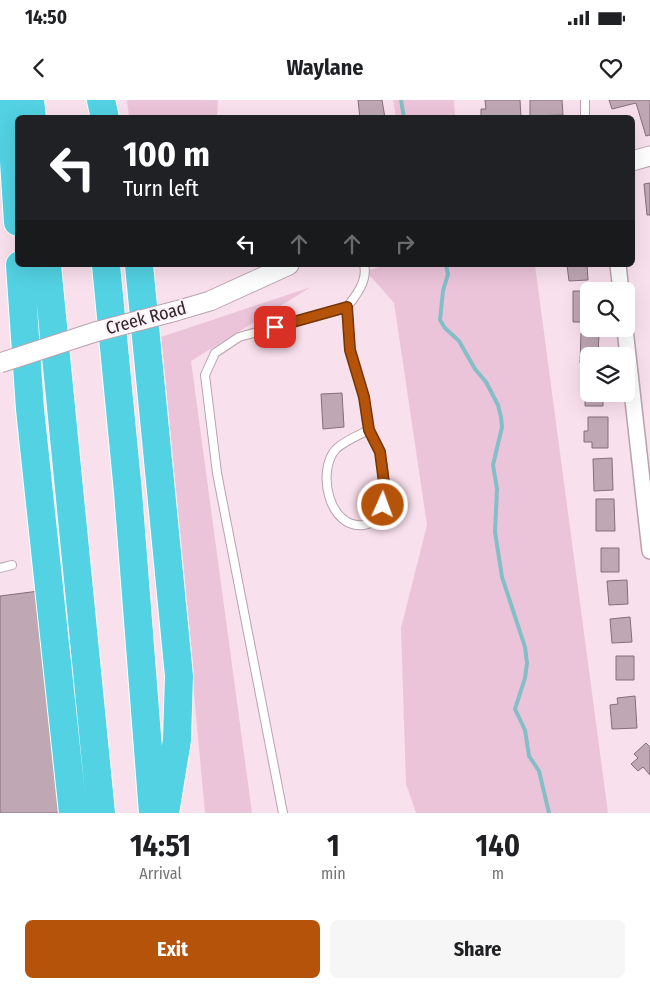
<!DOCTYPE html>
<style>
:root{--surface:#fff;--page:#f6f6f6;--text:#202124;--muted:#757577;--accent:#b45309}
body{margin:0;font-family:"Fira Sans Condensed",sans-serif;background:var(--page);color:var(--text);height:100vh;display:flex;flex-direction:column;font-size:19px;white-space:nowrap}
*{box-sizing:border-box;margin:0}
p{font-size:16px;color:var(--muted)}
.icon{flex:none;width:28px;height:28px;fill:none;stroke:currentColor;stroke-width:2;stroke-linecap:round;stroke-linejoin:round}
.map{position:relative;height:713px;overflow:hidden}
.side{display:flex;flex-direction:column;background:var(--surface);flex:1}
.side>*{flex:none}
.hud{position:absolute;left:15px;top:15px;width:620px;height:152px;border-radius:8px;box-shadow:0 5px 20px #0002;background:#202124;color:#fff;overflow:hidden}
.tools{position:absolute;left:580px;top:182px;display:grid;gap:10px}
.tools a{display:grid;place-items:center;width:55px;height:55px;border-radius:8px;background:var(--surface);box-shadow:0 5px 20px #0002;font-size:25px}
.pin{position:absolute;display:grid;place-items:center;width:42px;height:42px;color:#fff;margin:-21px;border-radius:10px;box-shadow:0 2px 8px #0006}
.me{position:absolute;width:55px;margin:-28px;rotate:2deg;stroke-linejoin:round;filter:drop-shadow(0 0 4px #0008)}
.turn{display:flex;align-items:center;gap:18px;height:105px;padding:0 25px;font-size:22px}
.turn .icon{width:65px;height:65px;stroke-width:2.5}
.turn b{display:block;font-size:35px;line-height:42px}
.lanes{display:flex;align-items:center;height:48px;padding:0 25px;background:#0003;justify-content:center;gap:25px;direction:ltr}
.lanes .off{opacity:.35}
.eta{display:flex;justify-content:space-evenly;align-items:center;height:85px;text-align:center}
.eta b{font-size:30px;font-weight:700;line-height:35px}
.cta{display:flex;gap:10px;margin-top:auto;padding:10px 25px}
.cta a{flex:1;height:58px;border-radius:8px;background:var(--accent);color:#fff;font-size:20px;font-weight:700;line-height:58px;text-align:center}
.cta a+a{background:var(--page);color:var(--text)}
.status{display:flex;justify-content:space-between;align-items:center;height:35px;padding:0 25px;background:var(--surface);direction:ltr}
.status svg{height:14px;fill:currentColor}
header{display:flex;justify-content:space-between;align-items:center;height:65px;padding:0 25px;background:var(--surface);font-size:22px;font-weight:700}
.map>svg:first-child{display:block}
.green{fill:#ecc4da}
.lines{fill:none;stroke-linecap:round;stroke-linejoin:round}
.stream{stroke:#84bec7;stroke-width:4}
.building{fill:#bfa8b4;stroke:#836e79}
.service-casing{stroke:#b9a2ae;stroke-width:10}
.minor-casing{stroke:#b9a2ae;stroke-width:18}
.tertiary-casing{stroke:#b9a2ae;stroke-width:21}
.motorway-casing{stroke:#fff;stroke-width:30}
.service{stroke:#fff;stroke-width:8}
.minor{stroke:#fff;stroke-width:15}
.tertiary{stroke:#fff;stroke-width:19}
.motorway{stroke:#52d2e3;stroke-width:28}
.tertiary-bridge-casing{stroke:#b9a2ae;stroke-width:21;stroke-linecap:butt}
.tertiary-bridge{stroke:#fff;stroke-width:19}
.route-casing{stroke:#753606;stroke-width:12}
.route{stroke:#b45309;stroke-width:9}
.labels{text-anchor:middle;stroke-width:4;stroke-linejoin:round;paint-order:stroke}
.street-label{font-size:18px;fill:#30272c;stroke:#fcf2f7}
</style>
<div class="status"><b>14:50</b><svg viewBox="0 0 49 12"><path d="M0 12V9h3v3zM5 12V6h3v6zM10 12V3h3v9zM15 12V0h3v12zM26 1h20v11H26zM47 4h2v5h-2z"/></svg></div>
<header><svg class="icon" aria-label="back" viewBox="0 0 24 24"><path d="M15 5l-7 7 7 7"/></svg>Waylane<svg class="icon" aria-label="heart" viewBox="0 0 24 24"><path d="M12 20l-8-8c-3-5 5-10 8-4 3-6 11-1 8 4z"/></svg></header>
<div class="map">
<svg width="650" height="713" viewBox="0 0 650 713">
<rect width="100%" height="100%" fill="#f9e0ed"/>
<!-- green -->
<path class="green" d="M127 0H218L217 17H129Z
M393 0H454L455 17H396Z
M386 165H535L608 713H416L406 684 401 528 427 425 394 203 366 171Z
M311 187 191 261 252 713H205L161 237Z"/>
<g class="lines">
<!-- stream -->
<path class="stream" d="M401 0 404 18
M446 165 448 174 443 191 440 220 445 228 459 241 475 269 486 282 498 305 501 317 502 327 493 365 497 389 495 432 502 477 525 547 527 563 525 578 515 609 525 630 529 656 539 671 549 713"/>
</g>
<!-- building -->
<path class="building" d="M358 0H382L385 18H360Z
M485 0H520L521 18H481V9H486Z
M530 0H562L563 15 530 16Z
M609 0H650V35L646 36 636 3 612 9Z
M650 83V115H647L644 84Z
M567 165H587L588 180 569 181Z
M573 191H591H589V222H573Z
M581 233H599L598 256H589V263H580Z
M585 275H589V294H603V306H585Z
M342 293 344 327 323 329 321 294Z
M588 317H608V348H592V342H584V331H588Z
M612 358 613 390 594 391 593 359Z
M596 399H614L615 431H596Z
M601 448H619V472H601Z
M627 480 628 504 609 505 607 481Z
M39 491 63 713H0V496Z
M630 517 632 542 612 543 610 519Z
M616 556H634V580H616Z
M635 596 637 628 612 629 610 605 618 604 617 598Z
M646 643 650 647V675L643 667 638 671 631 664 638 658 634 654Z"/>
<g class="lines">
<!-- service casing -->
<g class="service-casing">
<path id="service" d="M585 0V18
M347 207C348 221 348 235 350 249 353 265 361 280 364 296 366 307 365 320 369 330 371 337 376 344 379 351 386 369 390 421 364 425 329 430 316 371 336 349 344 341 359 335 369 330
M0 468 12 465
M283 713 217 373 205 275 215 253 239 237 347 207C356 196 368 180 364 165"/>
</g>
<!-- minor casing -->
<g class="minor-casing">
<path id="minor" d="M618 165 621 191
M625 229 650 451"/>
</g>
<!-- tertiary casing -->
<g class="tertiary-casing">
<path id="tertiary" d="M632 61 650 56
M176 211 210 201 289 165"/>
</g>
<!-- motorway casing -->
<g class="motorway-casing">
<path id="motorway" d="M10 0 18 122
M30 0 32 18
M101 0 105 18
M20 165 30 309 73 713
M47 165 101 713
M106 165 128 392 153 713
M139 165 179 576 177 640 165 713"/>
</g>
<!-- service -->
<use href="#service" class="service"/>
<!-- minor -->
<use href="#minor" class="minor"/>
<!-- tertiary -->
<use href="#tertiary" class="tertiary"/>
<!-- motorway -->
<use href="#motorway" class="motorway"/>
<!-- tertiary-bridge casing -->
<g class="tertiary-bridge-casing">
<path id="tertiary-bridge" d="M0 263 95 232 176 211"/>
</g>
<!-- tertiary-bridge -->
<use href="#tertiary-bridge" class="tertiary-bridge"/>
</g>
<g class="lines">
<!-- route casing -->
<g class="route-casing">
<path id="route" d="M275 227 347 207 350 250 364 297 369 330 380 352 384 383 383 405"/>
</g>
<!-- route -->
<use href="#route" class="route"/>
</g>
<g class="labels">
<!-- street labels -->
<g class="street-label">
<text transform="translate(146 218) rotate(-15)" y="6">Creek Road</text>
</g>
</g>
</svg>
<div class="tools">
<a><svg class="icon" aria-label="search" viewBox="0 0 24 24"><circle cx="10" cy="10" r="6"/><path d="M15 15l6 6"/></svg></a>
<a><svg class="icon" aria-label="layers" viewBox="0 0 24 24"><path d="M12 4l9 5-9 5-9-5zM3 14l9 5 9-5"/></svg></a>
</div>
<div class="pin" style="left:275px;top:227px;background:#d93025"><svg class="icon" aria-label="arrive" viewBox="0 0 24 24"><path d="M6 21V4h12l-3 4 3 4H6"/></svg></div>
<svg class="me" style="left:383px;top:405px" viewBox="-20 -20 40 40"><circle r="17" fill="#b45309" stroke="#fff" stroke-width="3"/><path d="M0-11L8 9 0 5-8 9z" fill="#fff"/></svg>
<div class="hud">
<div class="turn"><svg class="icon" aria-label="left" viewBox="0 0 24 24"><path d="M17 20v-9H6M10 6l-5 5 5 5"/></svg><div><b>100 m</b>Turn left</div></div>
<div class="lanes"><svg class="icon" aria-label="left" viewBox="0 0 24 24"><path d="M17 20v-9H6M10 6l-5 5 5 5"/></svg><svg class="icon off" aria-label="ahead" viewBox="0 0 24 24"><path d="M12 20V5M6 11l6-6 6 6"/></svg><svg class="icon off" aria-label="ahead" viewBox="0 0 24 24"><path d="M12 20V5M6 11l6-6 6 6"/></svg><svg class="icon off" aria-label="right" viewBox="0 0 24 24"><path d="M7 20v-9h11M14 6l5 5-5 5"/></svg></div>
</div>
</div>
<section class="side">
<div class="eta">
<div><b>14:51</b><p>Arrival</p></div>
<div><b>1</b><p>min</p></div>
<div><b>140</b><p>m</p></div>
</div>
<div class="cta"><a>Exit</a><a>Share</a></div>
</section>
